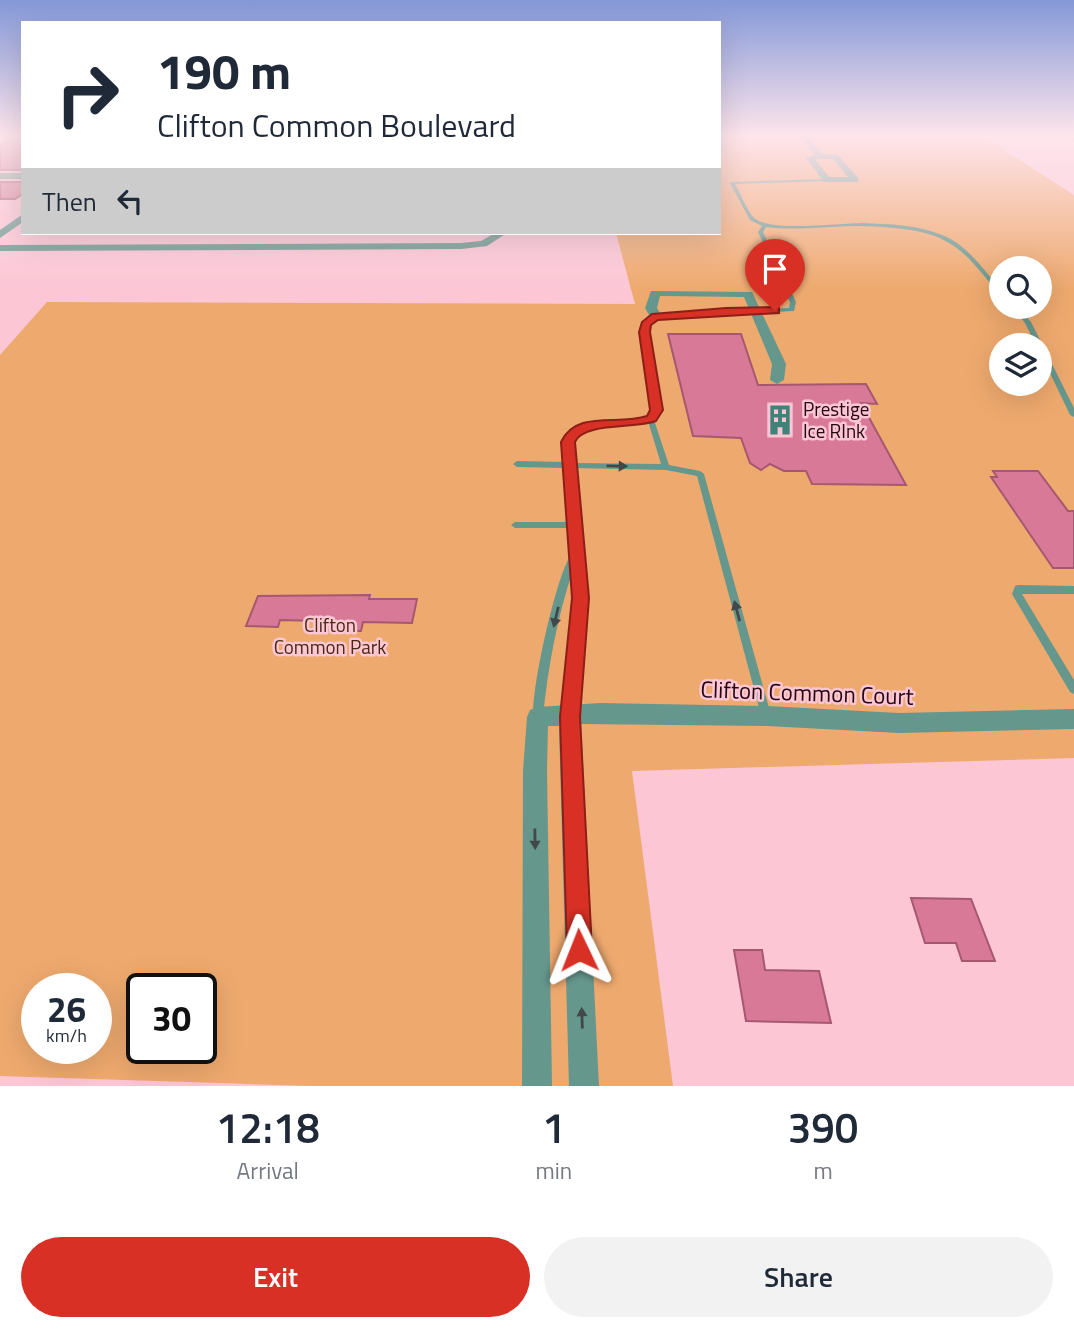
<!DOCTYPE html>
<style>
:root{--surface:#fff;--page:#f2f2f3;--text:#1f2937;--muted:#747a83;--accent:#d93025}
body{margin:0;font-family:"Titillium Web",sans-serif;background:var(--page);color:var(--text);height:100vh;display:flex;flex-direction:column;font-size:26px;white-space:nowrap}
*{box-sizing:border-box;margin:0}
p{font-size:23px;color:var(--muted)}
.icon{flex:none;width:38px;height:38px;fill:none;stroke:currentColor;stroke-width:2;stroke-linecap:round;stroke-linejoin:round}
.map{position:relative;height:1086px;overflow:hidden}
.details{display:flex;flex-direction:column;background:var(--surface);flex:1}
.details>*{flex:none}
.hud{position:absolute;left:21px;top:21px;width:700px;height:214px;border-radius:0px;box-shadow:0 7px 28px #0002;background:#fff;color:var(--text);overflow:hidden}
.buttons{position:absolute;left:989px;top:256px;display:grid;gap:14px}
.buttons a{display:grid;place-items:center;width:63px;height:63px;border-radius:50%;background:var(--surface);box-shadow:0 7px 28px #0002;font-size:35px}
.speed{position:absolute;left:21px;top:973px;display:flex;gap:14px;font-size:35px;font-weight:700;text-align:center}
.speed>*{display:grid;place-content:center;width:91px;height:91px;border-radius:50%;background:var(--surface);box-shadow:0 7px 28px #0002;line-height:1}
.speed small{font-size:18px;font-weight:400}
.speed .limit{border:4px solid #111;border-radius:10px;background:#fff;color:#111}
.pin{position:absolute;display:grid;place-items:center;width:60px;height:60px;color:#fff;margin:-72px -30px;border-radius:50% 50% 50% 0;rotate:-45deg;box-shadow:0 0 7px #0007}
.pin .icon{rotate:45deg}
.me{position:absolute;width:77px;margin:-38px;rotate:358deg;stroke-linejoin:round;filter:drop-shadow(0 0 5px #0008)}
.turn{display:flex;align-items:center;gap:24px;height:147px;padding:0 21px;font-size:32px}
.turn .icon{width:91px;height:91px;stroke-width:2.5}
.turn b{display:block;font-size:49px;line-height:60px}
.then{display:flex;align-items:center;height:66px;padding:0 21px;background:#0003;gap:14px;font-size:26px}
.eta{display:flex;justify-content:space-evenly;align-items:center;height:119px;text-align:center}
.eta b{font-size:42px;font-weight:600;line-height:49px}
.primary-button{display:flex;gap:14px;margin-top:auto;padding:14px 21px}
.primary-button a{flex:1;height:80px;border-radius:42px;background:var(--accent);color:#fff;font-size:28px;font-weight:600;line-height:80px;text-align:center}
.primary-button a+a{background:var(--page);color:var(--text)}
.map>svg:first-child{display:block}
.green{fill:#eea96e;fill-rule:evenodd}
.building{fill:#d77997;stroke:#a65871;stroke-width:2}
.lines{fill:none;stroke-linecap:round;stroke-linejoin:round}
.lane{fill:#66978d;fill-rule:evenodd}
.street{fill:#66978d;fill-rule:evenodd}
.oneway{fill:#424849}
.route{fill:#d93025;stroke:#8d1f18;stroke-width:2}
.labels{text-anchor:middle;stroke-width:5;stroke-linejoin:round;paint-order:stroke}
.poi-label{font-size:19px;fill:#250712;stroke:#fcc6d5;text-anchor:start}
.park-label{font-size:19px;fill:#482a0e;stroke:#fcc6d5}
.near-street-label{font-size:23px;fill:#250712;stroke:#fcc6d5}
</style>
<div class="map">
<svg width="1074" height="1086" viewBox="0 0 1074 1086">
<rect width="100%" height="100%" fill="#fcc6d5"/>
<!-- green -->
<path class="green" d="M719 137H984L1074 195V758L632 771 673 1086H312L0 1076V355L47 302 635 304 616 233H719ZM1001 268H1040V306H1001ZM1001 345H1040V383H1001ZM37 989H96V1048H37ZM142 989H201V1048H142Z"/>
<!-- building -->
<path class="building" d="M10 139H23V170H0V145Z
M0 182H23V194L15 199H0Z
M668 334H741L758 385 866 384 877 404 861 403 906 485 812 484 806 471H784L770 464 761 470 750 463 741 438 693 436Z
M993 471H1038L1068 511H1074V568H1053L991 477H997Z
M370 595 369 599H417L412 623 363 622 361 631 317 630 319 621 280 620 278 627 246 626 258 596Z
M911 898 971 899 995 961H962L956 943H925Z
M734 950H762L765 970 819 971 831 1023 746 1021Z"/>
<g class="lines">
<!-- lane -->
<path class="lane" d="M829 179 827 181 735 184C740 193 747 210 753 217 768 233 840 223 863 223 889 224 918 225 942 235 968 245 983 270 1001 289V294L999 293C983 276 970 255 949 243 935 234 919 231 903 229 879 226 855 225 832 227 810 228 788 230 766 227L763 232 796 302 794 311 674 317 658 319 649 325 647 332 661 409 653 417 669 465 700 471 704 474 771 715 770 719 766 720 762 719 761 715 697 476 666 470 574 468 585 598 575 716 574 720 570 721 566 720 565 716 575 598 573 570C557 618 548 667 543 717L542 721 538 722 534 721C528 700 558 567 572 554L570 528H515L511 525 515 522H570L566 468 517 467 513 464 517 461 566 462 564 442C567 438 570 432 575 429 595 413 626 430 646 417 646 416 653 409 653 409L641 332 644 323 656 315 789 308 790 302 758 232 762 226 750 220 730 183 732 182ZM648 421 661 464 573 463 572 442 579 433 588 428 637 425Z
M1011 306H1017L1031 322 1074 408V417L1070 415 1040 352V345H1036L1025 323Z
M1018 585 1074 586V594H1022L1074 680V694L1070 692 1012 594 1015 586Z"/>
<!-- street -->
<path class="street" d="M800 137H808L823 154 838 155 858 178V182H824L806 158 815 155ZM815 159H833L848 177H829Z
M1066 137H1074V141Z
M0 173H23V179H0Z
M23 214V222L0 238V230Z
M495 233H507L487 246 461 249 0 251V245L461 243 481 241Z
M651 291 752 292 786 364 784 380 777 384 770 380 772 364 744 297 660 296 657 308 662 317 656 321 652 320 645 308Z
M600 703 767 706 899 713 1074 709V729L899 733 767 726 581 724 599 1086H569L559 726H548L547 771 552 1086H522L523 771 527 717 530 710 538 707Z"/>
</g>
<!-- one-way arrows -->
<defs><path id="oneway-solid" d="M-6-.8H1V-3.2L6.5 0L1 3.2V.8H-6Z" transform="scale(1.75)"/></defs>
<g class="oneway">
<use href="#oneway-solid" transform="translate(617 466) rotate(1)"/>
<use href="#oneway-solid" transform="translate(737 611) rotate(-105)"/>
<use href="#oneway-solid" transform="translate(556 617) rotate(103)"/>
<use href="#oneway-solid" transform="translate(535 839) rotate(89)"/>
<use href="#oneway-solid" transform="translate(582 1018) rotate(-92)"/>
</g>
<!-- sky -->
<linearGradient id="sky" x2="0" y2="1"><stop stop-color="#8498d8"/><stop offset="0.47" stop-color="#fee5ec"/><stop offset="1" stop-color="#fee5ec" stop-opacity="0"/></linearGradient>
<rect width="1074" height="289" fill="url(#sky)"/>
<!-- route -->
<path class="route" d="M775 307 779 308V313L658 320 651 325 650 332 663 410 656 421C635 429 584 422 575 442L589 598 580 717 592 950 588 959 579 963 571 959 567 950 560 717 572 598 561 442C577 409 617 426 647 416L650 410 639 332 642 322 652 314 726 308Z"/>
<!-- icons -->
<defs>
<g id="building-bare" transform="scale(2.415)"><path d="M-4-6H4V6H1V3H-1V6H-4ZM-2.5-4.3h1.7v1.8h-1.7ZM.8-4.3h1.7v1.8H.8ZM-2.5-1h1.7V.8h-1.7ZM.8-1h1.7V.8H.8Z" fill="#3e8377" stroke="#fcc6d5" stroke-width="2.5" paint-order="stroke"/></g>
</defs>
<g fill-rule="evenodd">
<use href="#building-bare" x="780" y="420"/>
</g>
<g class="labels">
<!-- poi labels -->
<g class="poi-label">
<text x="803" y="416">Prestige<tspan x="803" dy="22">Ice RInk</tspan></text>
</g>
<!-- park labels -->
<g class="park-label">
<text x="330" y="632">Clifton<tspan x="330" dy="22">Common Park</tspan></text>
</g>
<!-- near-street labels -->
<g class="near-street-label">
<text transform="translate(807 693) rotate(2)" y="8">Clifton Common Court</text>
</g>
</g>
</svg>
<div class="buttons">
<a><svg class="icon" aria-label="search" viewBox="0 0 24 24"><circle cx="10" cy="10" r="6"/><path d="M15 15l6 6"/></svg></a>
<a><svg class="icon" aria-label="layers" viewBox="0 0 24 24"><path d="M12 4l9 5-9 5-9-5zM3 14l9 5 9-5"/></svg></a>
</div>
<div class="speed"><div>26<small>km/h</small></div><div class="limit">30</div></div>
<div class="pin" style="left:775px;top:311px;background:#d93025"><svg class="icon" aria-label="arrive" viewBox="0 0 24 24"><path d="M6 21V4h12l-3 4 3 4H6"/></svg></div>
<svg class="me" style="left:579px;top:950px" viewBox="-20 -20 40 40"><path d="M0-17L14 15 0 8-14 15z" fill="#d93025" stroke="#fff" stroke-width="4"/></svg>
<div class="hud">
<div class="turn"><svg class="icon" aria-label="right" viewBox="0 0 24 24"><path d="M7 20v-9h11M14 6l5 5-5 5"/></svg><div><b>190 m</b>Clifton Common Boulevard</div></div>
<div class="then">Then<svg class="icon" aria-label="left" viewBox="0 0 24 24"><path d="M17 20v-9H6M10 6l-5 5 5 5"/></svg></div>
</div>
</div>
<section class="details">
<div class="eta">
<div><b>12:18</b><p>Arrival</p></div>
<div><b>1</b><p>min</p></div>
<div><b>390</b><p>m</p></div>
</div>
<div class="primary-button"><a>Exit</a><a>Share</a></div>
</section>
